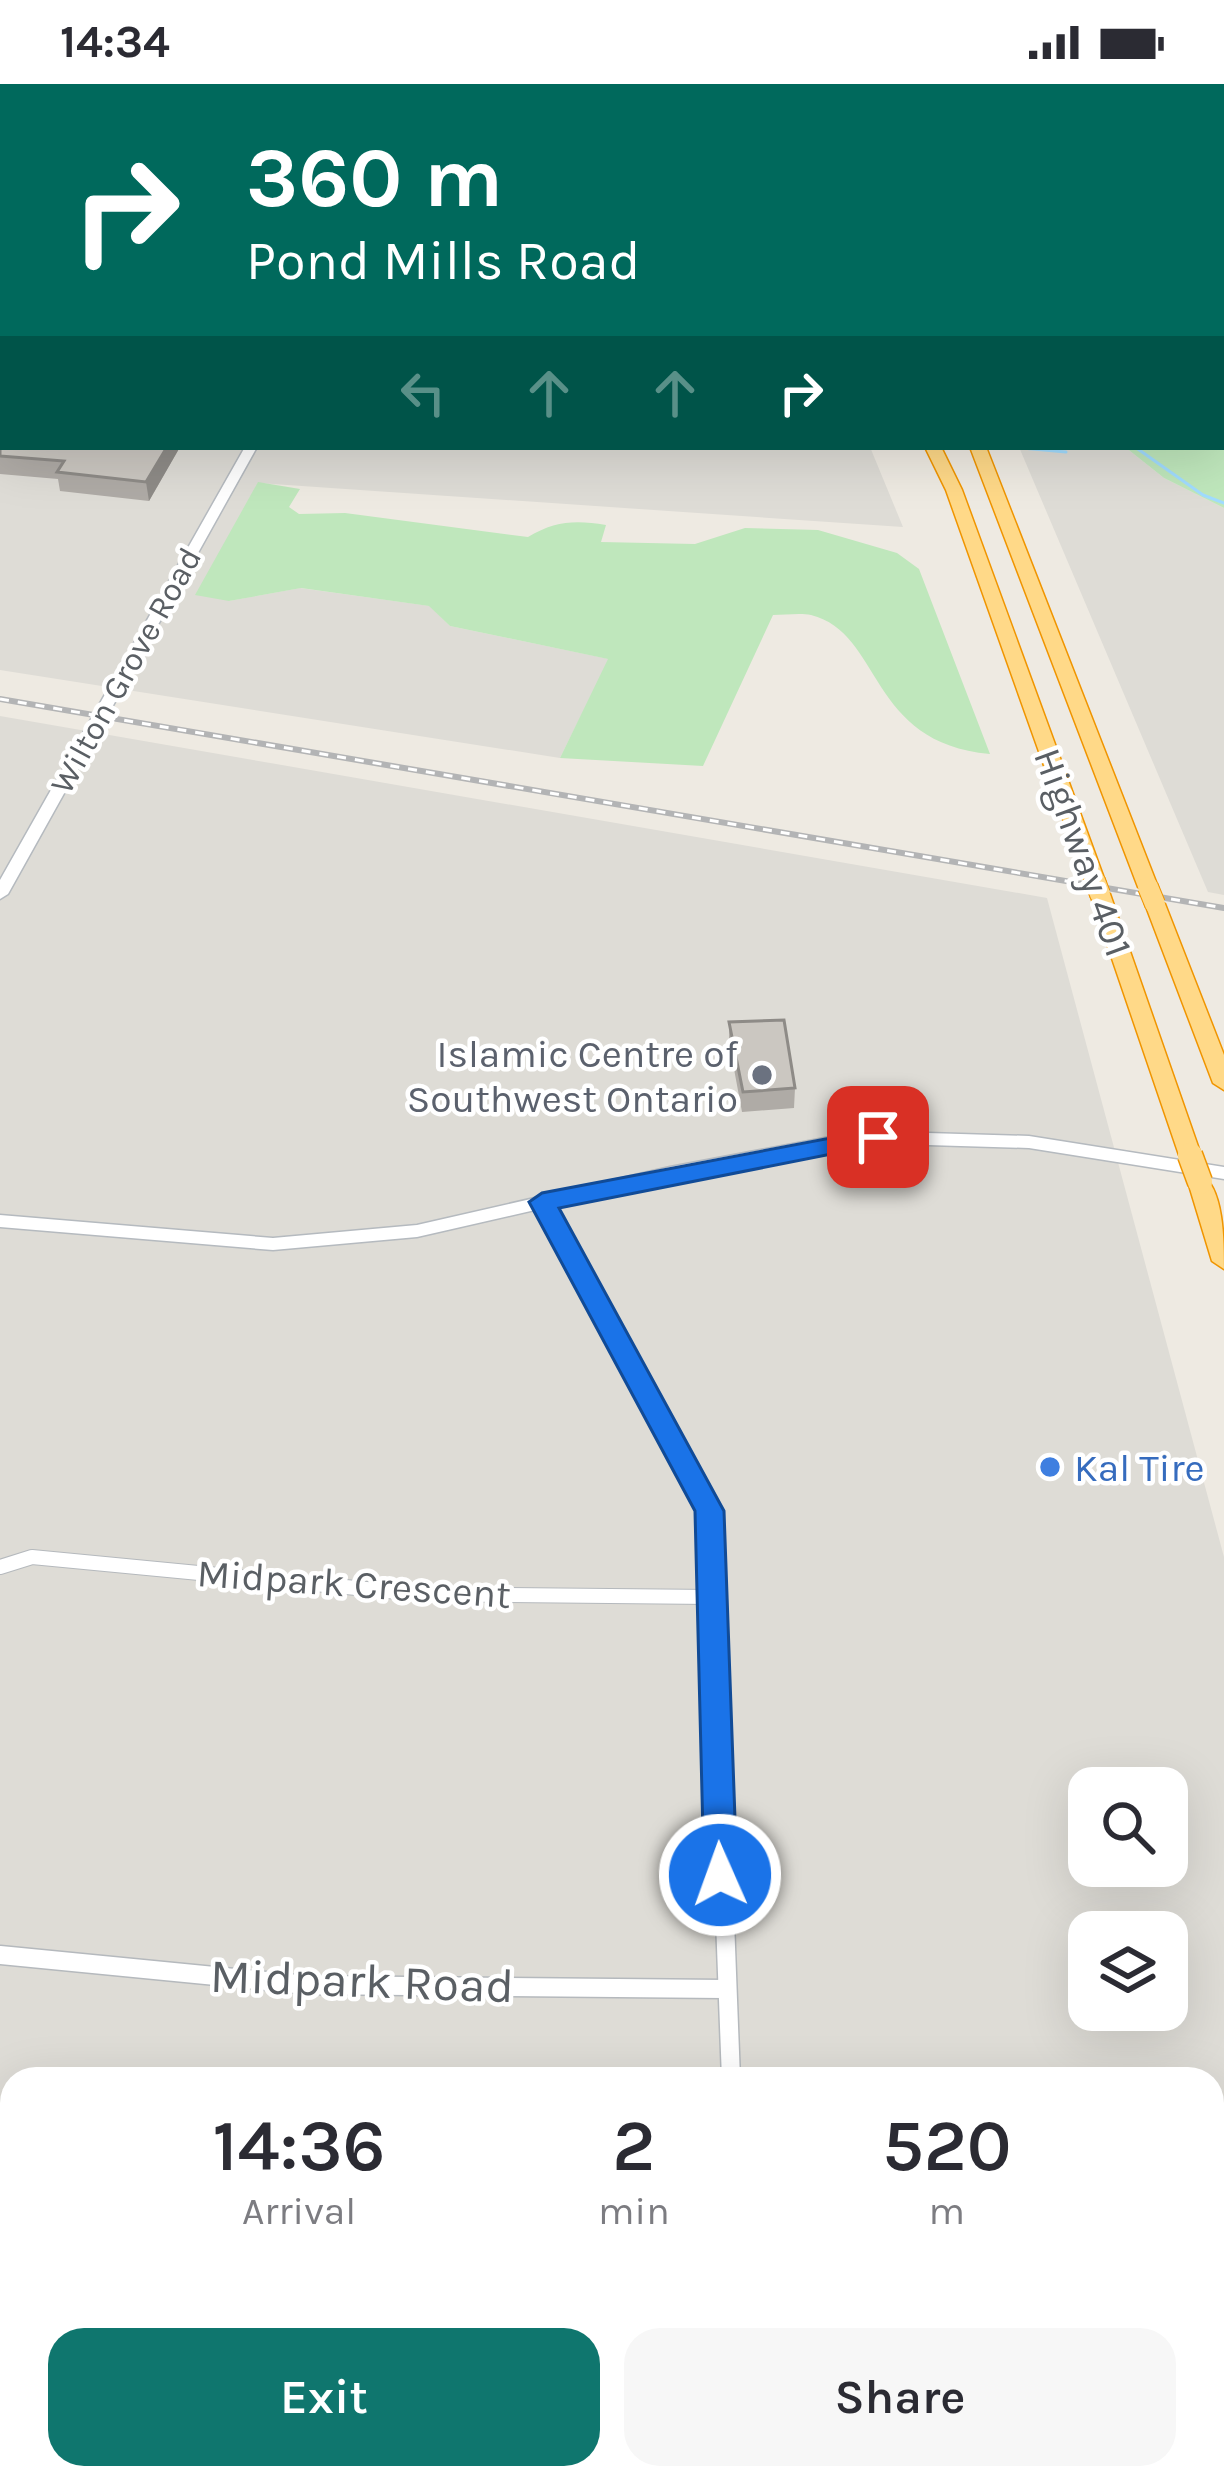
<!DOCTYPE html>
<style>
:root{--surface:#fff;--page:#f7f7f7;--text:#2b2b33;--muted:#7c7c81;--accent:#0f766e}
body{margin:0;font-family:Karla,sans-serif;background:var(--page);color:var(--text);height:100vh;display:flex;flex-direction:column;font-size:45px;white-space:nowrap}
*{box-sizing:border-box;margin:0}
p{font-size:39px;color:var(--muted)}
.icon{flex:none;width:66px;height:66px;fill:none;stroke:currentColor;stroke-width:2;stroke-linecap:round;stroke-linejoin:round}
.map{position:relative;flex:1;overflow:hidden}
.details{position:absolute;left:0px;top:1983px;width:1224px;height:423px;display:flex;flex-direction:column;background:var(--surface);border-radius:36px 36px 0 0;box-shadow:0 12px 48px #0002}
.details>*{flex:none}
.banner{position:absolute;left:0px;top:0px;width:1224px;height:366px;box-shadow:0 12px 48px #0002;background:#00695c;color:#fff;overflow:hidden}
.tools{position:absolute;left:1068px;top:1683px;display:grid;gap:24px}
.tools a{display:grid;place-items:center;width:120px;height:120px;border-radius:24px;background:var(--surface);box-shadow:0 12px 48px #0002;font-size:60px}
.pin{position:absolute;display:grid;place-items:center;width:102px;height:102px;color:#fff;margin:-51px;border-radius:24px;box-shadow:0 6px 18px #0006}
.me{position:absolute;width:132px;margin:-66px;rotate:358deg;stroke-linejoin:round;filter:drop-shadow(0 0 9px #0008)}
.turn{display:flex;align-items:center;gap:42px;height:252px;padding:0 48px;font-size:54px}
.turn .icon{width:156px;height:156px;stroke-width:2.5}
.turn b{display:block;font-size:84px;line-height:102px}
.lanes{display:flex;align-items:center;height:114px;padding:0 48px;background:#0003;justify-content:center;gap:60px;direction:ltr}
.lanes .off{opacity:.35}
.eta{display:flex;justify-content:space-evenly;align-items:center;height:204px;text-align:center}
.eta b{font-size:72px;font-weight:600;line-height:84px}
.action{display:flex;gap:24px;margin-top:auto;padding:24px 48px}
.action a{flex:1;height:138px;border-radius:36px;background:var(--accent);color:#fff;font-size:48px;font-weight:600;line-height:138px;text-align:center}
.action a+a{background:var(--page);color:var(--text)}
.status{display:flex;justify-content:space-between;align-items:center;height:84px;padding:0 60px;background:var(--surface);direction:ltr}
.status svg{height:33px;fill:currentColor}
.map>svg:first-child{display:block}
.industrial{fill:#dedcd6;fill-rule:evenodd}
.green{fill:#bfe7bc}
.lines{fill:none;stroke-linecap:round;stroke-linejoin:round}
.stream{stroke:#a1dcff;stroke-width:3}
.street-far1-casing{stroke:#b5b9bd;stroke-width:16}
.street-casing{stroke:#b5b9bd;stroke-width:21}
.secondary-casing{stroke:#b5babf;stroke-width:3}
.highway-casing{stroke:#f09500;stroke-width:3}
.street-far1{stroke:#fff;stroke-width:14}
.street{stroke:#fff;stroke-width:18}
.secondary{fill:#fff;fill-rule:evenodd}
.highway{fill:#ffd988;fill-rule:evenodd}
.rail-casing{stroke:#b3b4b5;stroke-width:6}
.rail{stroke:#fff;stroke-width:3;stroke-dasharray:9;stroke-linecap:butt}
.highway-bridge-far1-casing{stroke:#f09500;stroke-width:22;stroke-linecap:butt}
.highway-bridge-casing{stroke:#f09500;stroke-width:27;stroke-linecap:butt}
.highway-bridge-far1{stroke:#ffd988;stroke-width:20}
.highway-bridge{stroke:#ffd988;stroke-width:24}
.wall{fill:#afaba6}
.shaded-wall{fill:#8e8b87}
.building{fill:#cbc7c1;stroke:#8e8b87;stroke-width:3}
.route{fill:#1a73e8;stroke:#114b97;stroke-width:3}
.worship-dot{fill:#6b7280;stroke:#fff;stroke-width:4.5}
.shop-dot{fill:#3f7fe0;stroke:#fff;stroke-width:4.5}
.labels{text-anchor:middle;stroke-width:9;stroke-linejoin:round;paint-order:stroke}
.far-street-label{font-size:33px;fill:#5a5f64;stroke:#fff}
.street-label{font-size:39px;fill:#5a5f64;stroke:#fff}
.worship-label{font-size:39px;fill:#5b616d;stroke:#fff;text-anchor:end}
.shop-label{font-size:39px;fill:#366cbe;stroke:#fff;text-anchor:start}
.near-street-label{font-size:48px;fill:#5a5f64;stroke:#fff}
</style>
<div class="status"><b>14:34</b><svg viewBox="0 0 49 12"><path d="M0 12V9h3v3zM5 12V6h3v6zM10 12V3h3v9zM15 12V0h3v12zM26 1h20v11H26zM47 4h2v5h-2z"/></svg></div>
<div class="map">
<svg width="1224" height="2404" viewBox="0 0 1224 2404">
<rect width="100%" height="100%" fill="#eeeae2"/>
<!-- industrial -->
<path class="industrial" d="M0 0 566 3H3V363H870L903 443 258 399 229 517 300 504 430 522 450 542 609 575 560 674 0 586Z
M909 0H1224V215L1221 3Z
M1019 363H1125L1164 394 1224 424V811L1208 808Z
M0 632 1047 814 1224 1473V2404H0ZM1089 1704H1167V1782H1089ZM1089 1848H1167V1926H1089ZM12 1995H1212V2394H12Z"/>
<!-- green -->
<path class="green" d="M1221 214 1224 215V424L1164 394 1125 363H1221Z
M258 398 300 405 289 423 299 430 345 429 528 453C555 437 575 436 606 441L601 458 695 460 745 444 818 446 897 469 919 485 990 670C867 659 883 549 811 531 800 529 785 531 773 531L703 682 560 674 608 575 450 542 429 522 301 504 229 517 195 511Z"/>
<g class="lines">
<!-- stream -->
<path class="stream" d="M731 0 735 3
M1011 363 1066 368
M1135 363 1203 411 1224 419"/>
<!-- street-far1 casing -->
<g class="street-far1-casing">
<path id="street-far1" d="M542 1118 710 1427 715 1575
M0 1483 32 1473 419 1510 711 1513"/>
</g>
<!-- street casing -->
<g class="street-casing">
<path id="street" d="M715 1572 731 1995
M0 1871 307 1901 724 1905
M0 2291 12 2293
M765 2394 769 2404"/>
</g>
<!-- secondary casing -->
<g class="secondary-casing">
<path id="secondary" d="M456 0H466L465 3H455Z
M0 48H3V54H0Z
M245 363H257L8 810 0 815V796Z
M862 1047 1029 1052 1224 1083V1095L1029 1064 862 1059 670 1095 417 1153 273 1166 0 1143V1131L273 1154 417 1141 670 1083Z"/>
</g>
<!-- highway casing -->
<g class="highway-casing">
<path id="highway" d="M588 0H604L607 3H591Z
M612 0H628L631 3H615Z
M642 0H658L661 3H645Z
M682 0H697L699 3H684Z
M925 363H941L962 406 1105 797 1102 801H1088L1085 797 946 406Z
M970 363H986L1158 803 1155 807 1148 809 1138 803Z
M1100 804 1110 810 1201 1071 1198 1076H1182L1179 1071 1090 810Z
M1155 814 1165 820 1224 971V1006L1213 999 1145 820Z
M1200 1090C1224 1102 1224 1158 1224 1185L1212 1177 1188 1098Z"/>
</g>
<!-- street-far1 -->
<use href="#street-far1" class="street-far1"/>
<!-- street -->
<use href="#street" class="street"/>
<!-- secondary -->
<use href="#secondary" class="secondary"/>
<!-- highway -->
<use href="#highway" class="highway"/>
<!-- rail casing -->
<g class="rail-casing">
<path id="rail" d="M0 615 1224 824"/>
</g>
<!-- rail -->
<use href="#rail" class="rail"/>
<!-- highway-bridge-far1 casing -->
<g class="highway-bridge-far1-casing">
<path id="highway-bridge-far1" d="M1095 797 1100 810
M1148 803 1155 820"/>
</g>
<!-- highway-bridge casing -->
<g class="highway-bridge-casing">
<path id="highway-bridge" d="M1190 1071 1200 1098"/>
</g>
<!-- highway-bridge-far1 -->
<use href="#highway-bridge-far1" class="highway-bridge-far1"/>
<!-- highway-bridge -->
<use href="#highway-bridge" class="highway-bridge"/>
</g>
<!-- wall -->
<path class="wall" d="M0 87H3V199L0 198Z
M0 323 180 363 149 417 60 407 58 395 0 390Z
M729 938 795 1004 794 1024 742 1028 729 958Z"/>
<!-- shaded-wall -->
<path class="shaded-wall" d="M167 363H180L149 417 146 398Z"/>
<!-- building -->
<path class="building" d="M0 87H3V181H0Z
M3 319V363H167L146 398 57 388 64 377 0 372V323Z
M784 936 795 1004 743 1008 729 938Z"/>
<!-- route -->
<path class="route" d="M878 1045 887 1047V1059L559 1124 724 1427 737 1791 732 1801H709L704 1791 695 1427 529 1118 542 1109Z"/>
<!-- markers -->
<circle class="worship-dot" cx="762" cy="991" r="12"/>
<circle class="shop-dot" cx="1050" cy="1383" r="12"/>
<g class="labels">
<!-- far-street labels -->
<g class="far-street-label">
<text transform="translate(125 586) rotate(-61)" y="12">Wilton Grove Road</text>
</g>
<!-- street labels -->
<g class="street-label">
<text transform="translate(1084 768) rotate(70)" y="14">Highway 401</text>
<text transform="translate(354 1499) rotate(4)" y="14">Midpark Crescent</text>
</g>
<!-- worship labels -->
<g class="worship-label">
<text x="738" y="983">Islamic Centre of<tspan x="738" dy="45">Southwest Ontario</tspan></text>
</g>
<!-- shop labels -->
<g class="shop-label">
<text x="1074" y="1397">Kal Tire</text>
</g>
<!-- near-street labels -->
<g class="near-street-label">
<text transform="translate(362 1896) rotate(2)" y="17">Midpark Road</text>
</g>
</g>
</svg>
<div class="tools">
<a><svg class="icon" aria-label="search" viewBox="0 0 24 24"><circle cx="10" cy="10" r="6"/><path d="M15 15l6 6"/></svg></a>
<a><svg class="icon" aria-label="layers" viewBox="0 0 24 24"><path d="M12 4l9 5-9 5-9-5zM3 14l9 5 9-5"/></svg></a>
</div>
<div class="pin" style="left:878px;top:1053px;background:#d93025"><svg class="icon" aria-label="arrive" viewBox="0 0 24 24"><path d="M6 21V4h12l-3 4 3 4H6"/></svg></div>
<svg class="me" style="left:720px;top:1791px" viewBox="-20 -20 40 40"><circle r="17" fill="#1a73e8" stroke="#fff" stroke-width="3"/><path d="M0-11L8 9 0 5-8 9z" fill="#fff"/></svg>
<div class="banner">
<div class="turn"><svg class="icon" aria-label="right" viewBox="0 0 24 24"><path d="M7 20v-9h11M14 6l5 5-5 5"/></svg><div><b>360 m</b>Pond Mills Road</div></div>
<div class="lanes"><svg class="icon off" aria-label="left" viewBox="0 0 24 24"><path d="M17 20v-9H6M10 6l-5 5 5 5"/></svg><svg class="icon off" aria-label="ahead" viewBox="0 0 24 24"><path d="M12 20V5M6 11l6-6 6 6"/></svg><svg class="icon off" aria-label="ahead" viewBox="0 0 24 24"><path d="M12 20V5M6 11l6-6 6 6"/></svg><svg class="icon" aria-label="right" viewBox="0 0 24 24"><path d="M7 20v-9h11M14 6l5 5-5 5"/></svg></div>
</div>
<section class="details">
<div class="eta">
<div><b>14:36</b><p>Arrival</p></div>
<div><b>2</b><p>min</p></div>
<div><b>520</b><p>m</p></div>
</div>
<div class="action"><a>Exit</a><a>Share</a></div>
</section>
</div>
